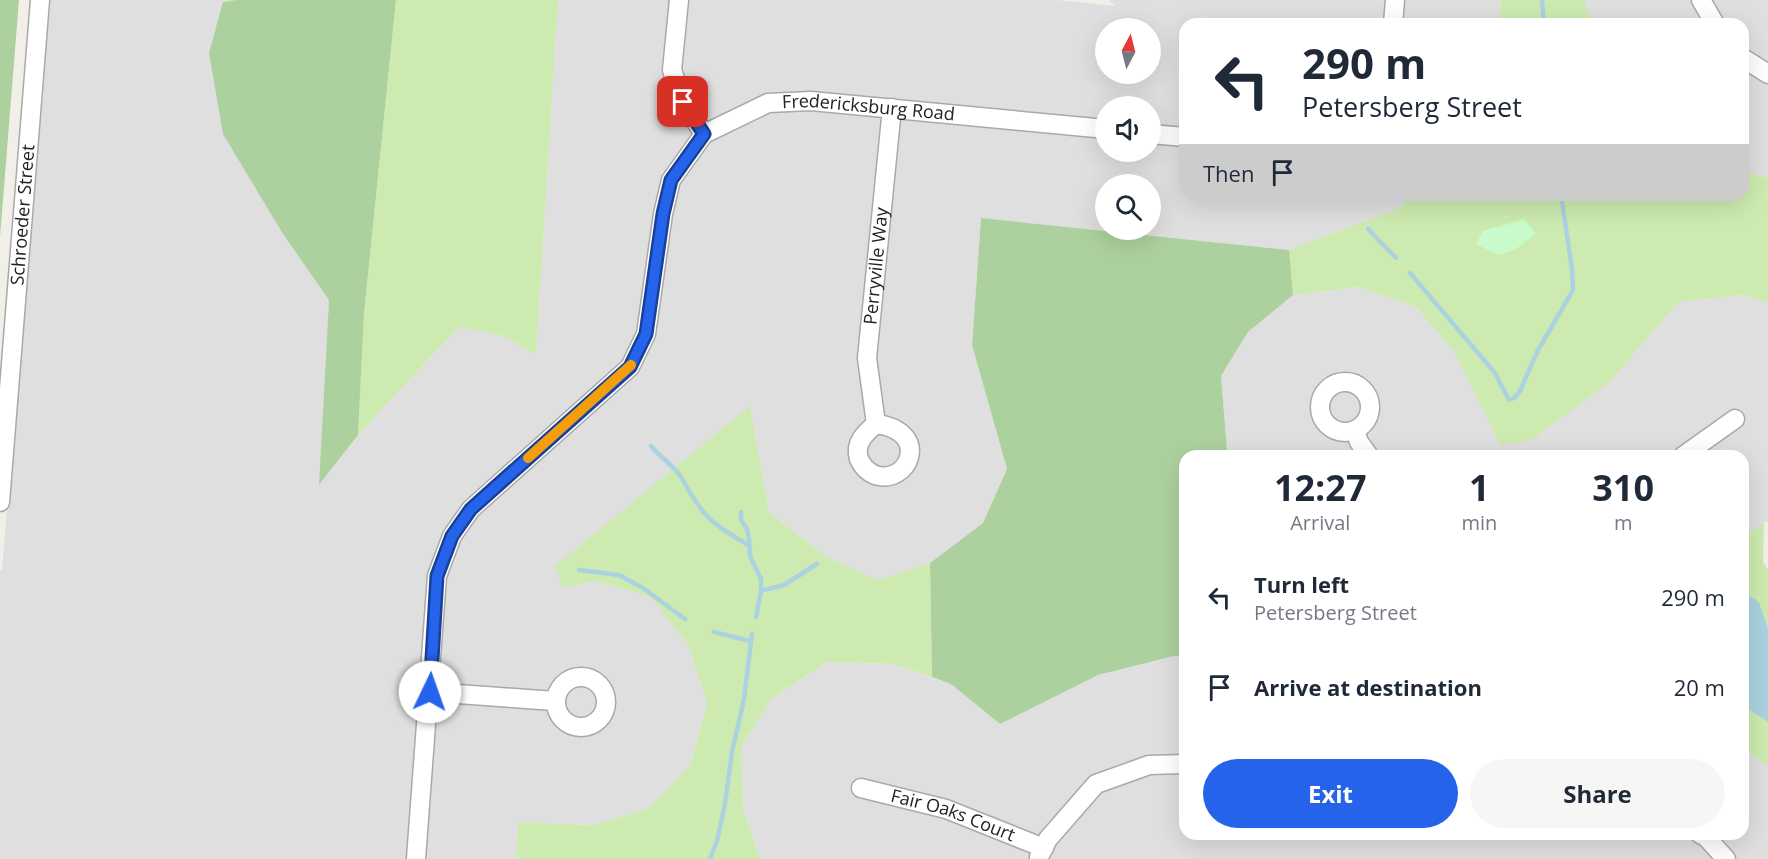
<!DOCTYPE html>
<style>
:root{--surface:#fff;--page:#f6f6f7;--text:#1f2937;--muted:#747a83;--accent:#2563eb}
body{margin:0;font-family:"Open Sans",sans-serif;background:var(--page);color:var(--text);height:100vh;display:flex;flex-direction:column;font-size:22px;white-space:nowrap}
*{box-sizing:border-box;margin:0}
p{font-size:20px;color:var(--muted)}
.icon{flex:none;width:33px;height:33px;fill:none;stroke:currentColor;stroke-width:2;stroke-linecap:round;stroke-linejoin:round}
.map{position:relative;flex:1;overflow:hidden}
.sheet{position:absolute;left:1179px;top:450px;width:570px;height:390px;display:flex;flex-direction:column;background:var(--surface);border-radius:18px;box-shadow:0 6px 24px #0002}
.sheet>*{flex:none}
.banner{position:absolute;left:1179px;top:18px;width:570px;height:183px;border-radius:18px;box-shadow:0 6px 24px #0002;background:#fff;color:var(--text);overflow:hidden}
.needle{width:39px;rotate:7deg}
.fabs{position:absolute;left:1095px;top:18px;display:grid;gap:12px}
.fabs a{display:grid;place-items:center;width:66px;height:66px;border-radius:50%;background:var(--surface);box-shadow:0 6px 24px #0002;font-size:30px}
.pin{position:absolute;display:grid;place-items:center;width:51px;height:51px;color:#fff;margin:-26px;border-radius:12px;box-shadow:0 3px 9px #0006}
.me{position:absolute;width:66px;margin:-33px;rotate:3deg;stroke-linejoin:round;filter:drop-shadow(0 0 4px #0008)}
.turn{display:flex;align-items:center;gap:21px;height:126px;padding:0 24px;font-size:27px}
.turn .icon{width:78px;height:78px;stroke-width:2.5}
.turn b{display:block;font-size:42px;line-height:51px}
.then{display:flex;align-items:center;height:57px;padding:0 24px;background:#0003;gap:12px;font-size:22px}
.eta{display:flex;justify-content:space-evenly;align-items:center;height:102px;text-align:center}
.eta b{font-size:36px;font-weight:700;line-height:42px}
.primary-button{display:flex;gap:12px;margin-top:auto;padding:12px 24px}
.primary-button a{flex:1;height:69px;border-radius:36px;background:var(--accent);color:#fff;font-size:24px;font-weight:700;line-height:69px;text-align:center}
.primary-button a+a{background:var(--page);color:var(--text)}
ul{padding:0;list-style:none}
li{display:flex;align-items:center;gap:18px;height:90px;padding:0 24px}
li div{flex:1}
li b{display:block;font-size:22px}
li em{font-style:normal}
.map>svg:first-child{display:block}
.residential{fill:#e0dfdf;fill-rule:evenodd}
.grass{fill:#cdebb0}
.forest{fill:#add19e}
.park{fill:#c8facc}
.water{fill:#aad3df}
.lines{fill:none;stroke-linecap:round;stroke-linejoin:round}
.stream{stroke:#aad3df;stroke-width:4.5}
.minor-casing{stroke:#a9a9a9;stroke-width:21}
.minor{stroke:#fff;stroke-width:18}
.route-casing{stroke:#184099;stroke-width:15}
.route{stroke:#2563eb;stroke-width:10}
.slow{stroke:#f59e0b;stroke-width:10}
.labels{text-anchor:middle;stroke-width:6;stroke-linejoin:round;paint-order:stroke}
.street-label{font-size:18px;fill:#222;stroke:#fff}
</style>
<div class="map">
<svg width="1768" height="859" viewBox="0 0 1768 859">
<rect width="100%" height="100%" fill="#f2efe9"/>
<!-- residential -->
<path class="residential" d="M48 0H236L223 2 283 234 329 300 320 484 358 435 459 327 501 335 536 355 558 0H1057L1115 6 1109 0H1501L1499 24H1185V195H1411L1400 208 1289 250 981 218 972 345 1007 469 983 523 930 563 878 580 825 556 769 512 750 407 562 588 596 581 652 597 688 645 707 703 691 764 649 809 593 825 519 822 516 859H0V570H2ZM1106 28H1150V74H1106ZM1106 106H1150V152H1106ZM1106 184H1150V230H1106Z
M1585 0H1768V178L1743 171V24H1594L1584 6Z
M1359 287 1416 307 1454 352 1500 445 1611 381 1678 302 1744 295 1768 302V522H1764L1743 538V456H1232L1227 450 1221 376 1248 332 1293 295Z
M1174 656 1185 657V834H1743V746L1768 767V859H760L743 809 741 747 772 698 827 662 893 664 951 684 1000 724 1098 675Z"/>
<!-- grass -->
<path class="grass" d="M396 0H558L536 355 501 335 459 327 358 435 364 314Z
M1501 0H1585V6L1594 24H1499Z
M1743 171 1768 178V302L1744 295 1678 302 1611 381 1531 440 1500 445 1454 352 1416 307 1359 287 1293 295 1289 250 1400 208 1411 195H1743Z
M750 406 769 512 825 556 878 580 930 563 932 677 893 664 827 662 772 698 741 747 743 809 760 859H516L518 822 593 825 648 809 691 764 707 703 688 645 651 597 596 581 562 588 555 566Z
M1764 522 1763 562 1768 570V628L1764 619 1745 594 1743 593V538Z
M1743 706 1768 722V767L1743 746Z"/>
<!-- forest -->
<path class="forest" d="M0 0H19L0 237Z
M236 0H396L364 314 358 435 319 485 329 300 283 234 223 134 209 53 223 2Z
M981 218 1289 250 1293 295 1248 332 1221 376 1227 450 1232 456H1185V657L1174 656 1098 675 1000 724 951 684 932 677 930 563 983 523 1007 469 972 345Z"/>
<!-- park -->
<path class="park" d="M1524 219 1536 234 1513 251 1498 255 1476 244 1483 231Z"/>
<!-- water -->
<path class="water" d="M1743 593 1755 599 1759 603 1768 628V722L1743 706Z"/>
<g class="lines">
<!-- stream -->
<path class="stream" d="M1542 0 1544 24
M1368 229 1396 258
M1410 273 1495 373 1509 400 1514 398 1520 391 1537 352 1573 290 1572 269 1561 195
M651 446C660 457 673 465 681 477 703 517 710 523 750 546
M741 512V520L747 529 749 539 750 556 761 579V591L756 617
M579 570 619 575 643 588 685 619
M761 591 784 585 817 564
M714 632 750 641
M710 859 717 841 725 804 732 752 744 699 752 634"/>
<!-- minor casing -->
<g class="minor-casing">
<g id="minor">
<path d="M679 0 672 70 683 102 704 134"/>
<path d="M1701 0 1715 24"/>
<path d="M1393 24 1395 0"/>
<path d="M1743 58 1768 74"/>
<path d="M1150 134 1185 137"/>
<circle cx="1345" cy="407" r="25"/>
<path id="s1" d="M876 424 867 358 892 108"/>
<path d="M876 424C932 431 909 486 875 475 868 472 862 466 859 459 854 443 865 433 876 424Z"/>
<path d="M1355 431 1359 442 1369 456"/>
<path d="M1683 456 1735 419"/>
<path id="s2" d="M0 502 40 0"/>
<circle cx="581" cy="702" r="25"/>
<path d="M430 692 555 701"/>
<path id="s3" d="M861 788 946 809 1044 848"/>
<path d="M1700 834 1706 837 1726 859"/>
<path d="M1039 857 1048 839 1096 784 1149 765 1185 764"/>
<path id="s4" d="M416 859 437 576 452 536 471 509 630 367 646 334 663 214 671 180 704 134 768 103 811 101 1106 129"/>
</g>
</g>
<!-- minor -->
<use href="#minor" class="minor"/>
</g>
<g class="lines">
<!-- route casing -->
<g class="route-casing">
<path id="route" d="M430 692 437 576 452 536 471 509 630 367 646 334 663 214 671 180 704 134 683 102"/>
</g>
<!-- route -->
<use href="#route" class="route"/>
<!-- slow -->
<path class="slow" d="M528 458 631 365"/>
</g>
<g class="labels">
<!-- street labels -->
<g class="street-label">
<text dy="6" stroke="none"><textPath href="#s4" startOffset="994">Fredericksburg Road</textPath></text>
<text dy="6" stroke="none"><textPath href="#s2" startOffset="288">Schroeder Street</textPath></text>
<text dy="6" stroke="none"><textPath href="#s1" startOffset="159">Perryville Way</textPath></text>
<text dy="6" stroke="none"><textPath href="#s3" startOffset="96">Fair Oaks Court</textPath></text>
</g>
</g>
</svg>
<div class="fabs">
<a><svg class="needle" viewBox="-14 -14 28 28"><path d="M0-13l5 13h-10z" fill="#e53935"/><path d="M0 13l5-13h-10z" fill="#747a83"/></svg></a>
<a><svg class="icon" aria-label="sound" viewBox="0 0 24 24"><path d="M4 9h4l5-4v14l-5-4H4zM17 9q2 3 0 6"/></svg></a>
<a><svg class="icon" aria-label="search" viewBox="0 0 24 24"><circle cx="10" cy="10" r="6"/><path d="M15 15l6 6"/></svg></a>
</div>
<div class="pin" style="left:683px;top:102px;background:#d93025"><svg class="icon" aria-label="arrive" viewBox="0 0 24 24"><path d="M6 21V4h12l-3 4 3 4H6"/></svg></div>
<svg class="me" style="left:430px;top:692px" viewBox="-20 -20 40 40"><circle r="19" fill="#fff"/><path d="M0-13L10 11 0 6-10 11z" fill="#2563eb"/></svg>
<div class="banner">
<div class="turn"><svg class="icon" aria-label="left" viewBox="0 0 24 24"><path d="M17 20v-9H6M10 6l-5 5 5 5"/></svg><div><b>290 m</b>Petersberg Street</div></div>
<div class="then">Then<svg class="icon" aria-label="arrive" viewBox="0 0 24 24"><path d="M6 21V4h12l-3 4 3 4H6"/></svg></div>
</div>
<section class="sheet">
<div class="eta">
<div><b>12:27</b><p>Arrival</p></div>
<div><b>1</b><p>min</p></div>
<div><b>310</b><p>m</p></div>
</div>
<ul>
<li><svg class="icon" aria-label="left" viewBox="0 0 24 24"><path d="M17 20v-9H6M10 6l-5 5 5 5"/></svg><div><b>Turn left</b><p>Petersberg Street</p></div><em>290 m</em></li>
<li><svg class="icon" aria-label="arrive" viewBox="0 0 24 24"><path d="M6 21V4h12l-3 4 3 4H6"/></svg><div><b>Arrive at destination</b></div><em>20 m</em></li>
</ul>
<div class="primary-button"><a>Exit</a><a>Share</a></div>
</section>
</div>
